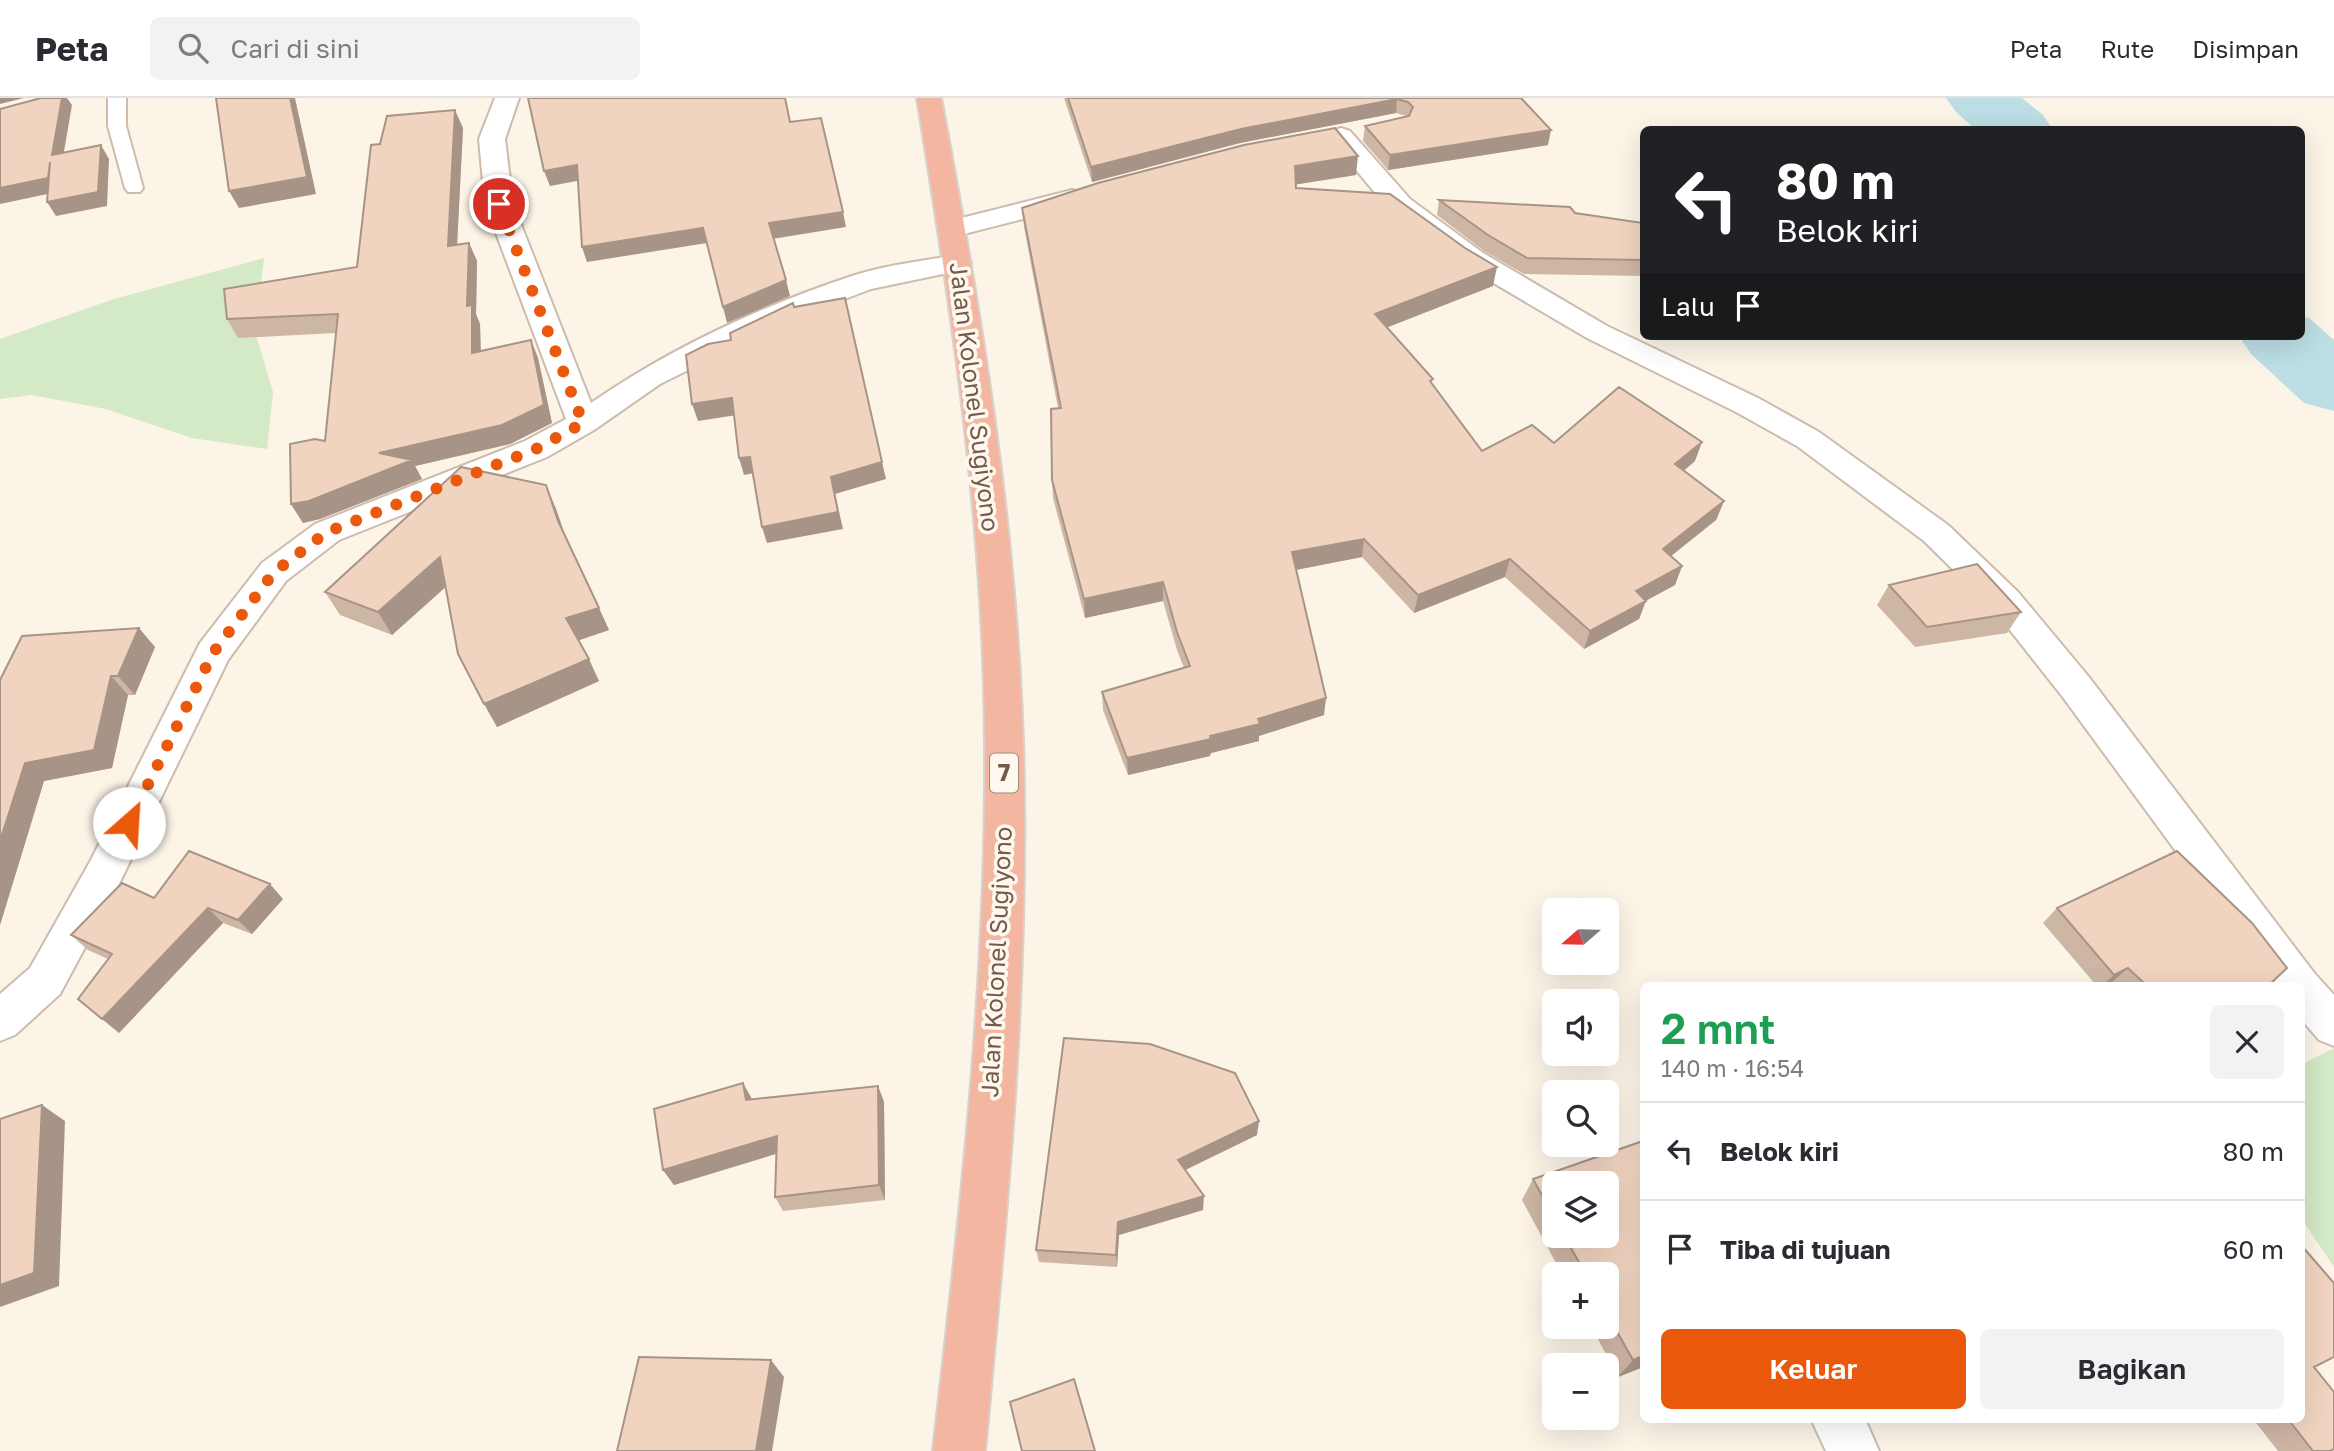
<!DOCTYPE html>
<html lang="id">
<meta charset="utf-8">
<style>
:root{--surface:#fff;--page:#f2f2f3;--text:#2b2b33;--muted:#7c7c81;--line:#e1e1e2;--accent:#ea580c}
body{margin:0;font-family:"Golos Text",sans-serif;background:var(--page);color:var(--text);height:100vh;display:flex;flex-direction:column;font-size:26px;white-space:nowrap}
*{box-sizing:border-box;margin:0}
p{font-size:23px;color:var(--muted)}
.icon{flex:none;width:38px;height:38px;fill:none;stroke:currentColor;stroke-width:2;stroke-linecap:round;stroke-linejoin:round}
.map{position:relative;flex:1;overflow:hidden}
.side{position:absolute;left:1640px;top:884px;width:665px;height:441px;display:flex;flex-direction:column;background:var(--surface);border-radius:10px;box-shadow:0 7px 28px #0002}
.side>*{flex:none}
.hud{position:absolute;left:1640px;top:28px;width:665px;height:214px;border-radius:10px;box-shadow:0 7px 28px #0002;background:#202124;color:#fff;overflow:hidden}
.needle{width:46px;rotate:250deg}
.tools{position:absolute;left:1542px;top:800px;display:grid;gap:14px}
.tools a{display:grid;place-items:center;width:77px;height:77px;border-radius:10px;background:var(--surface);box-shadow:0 7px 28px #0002;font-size:35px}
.pin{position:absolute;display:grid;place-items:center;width:60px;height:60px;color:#fff;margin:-30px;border:4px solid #fff;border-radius:50%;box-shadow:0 2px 7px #0007}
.me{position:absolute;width:77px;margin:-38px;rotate:26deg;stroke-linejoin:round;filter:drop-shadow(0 0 5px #0008)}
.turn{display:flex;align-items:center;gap:24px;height:147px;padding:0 21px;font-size:32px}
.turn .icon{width:91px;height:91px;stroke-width:2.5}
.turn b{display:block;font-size:49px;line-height:60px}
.then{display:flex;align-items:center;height:66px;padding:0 21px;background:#0003;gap:14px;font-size:26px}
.round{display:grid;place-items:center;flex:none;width:74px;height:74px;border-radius:10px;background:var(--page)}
.overview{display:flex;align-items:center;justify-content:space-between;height:119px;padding:0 21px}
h1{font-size:42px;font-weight:600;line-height:52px;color:#1e9e55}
.button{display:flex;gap:14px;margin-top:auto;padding:14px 21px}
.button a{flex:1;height:80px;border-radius:10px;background:var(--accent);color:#fff;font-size:28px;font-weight:600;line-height:80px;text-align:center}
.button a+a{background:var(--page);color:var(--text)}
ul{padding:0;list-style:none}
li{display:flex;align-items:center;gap:21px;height:98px;padding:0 21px;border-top:2px solid var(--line)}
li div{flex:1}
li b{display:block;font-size:26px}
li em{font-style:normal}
header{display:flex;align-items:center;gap:42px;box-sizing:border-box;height:98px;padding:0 35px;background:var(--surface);border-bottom:2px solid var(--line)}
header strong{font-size:33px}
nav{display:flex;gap:38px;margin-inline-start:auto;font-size:24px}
.search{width:490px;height:63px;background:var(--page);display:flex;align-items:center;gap:18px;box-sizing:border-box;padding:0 24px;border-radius:10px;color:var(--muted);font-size:26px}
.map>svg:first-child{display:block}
.green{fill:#d4e9c6}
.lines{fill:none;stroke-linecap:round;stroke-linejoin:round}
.river{fill:#bcdee4;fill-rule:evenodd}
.lane-casing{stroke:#cdbcae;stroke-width:4}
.street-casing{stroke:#cdbcae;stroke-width:4}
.highway-casing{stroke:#d8d1cd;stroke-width:4}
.lane{fill:#fff;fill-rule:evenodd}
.street{fill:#fff;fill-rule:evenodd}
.highway{fill:#f3b7a1;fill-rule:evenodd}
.wall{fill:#ceb6a5;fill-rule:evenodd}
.shaded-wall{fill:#a89486}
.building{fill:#f0d4c0;stroke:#a89486;stroke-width:2}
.route{stroke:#ea580c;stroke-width:12;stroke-dasharray:0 21.6}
.labels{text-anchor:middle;stroke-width:7;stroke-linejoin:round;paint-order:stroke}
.shield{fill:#fef8ee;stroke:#9d8a7d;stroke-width:2}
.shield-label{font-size:23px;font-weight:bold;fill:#745b4c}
.street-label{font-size:24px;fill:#745b4c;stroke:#fef8ee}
</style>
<header>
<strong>Peta</strong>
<div class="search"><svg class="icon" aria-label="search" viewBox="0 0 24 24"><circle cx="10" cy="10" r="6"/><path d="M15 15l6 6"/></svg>Cari di sini</div>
<nav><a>Peta</a><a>Rute</a><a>Disimpan</a></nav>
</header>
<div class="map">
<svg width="2334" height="1353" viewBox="0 0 2334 1353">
<rect width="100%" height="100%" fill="#fbf4e7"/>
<!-- green -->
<path class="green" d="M264 160 255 234 273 294 267 351 192 340 106 311 32 297 0 301V241L114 201Z
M2334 950V1169L2301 1120V967Z"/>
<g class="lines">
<!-- river -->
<path class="river" d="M1946 0H2022L2043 17 2053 32H1976L1956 14Z
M2301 218 2309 220 2334 242V313L2304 305 2251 256 2239 238H2301Z"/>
<!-- lane casing -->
<g class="lane-casing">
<path id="lane" d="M108 0H126V28L143 90 140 94H128L125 90 108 28Z"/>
</g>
<!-- street casing -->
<g class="street-casing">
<path id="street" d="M495 0H519L505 41 513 106 591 305C669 251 761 208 852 178 885 167 922 163 957 157L967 159 971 165 967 171 871 191 787 223 660 286 594 332 547 359 339 442 286 483 228 562 119 786 60 896 15 937 0 943V896L30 870 91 762 200 545 262 465 315 426 525 343 566 321 485 106 479 41Z
M1341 30 1350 33 1410 101 1483 155 1607 228 1758 300 1819 334 1948 427 2018 494 2088 578 2315 876 2334 897V948L2319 942 2301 921V887H2274L2062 598 1994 512 1924 443 1797 348 1736 314 1587 240 1463 167 1390 113 1328 38 1332 33Z
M1072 92 1082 94 1085 100 1082 106 952 139 942 137 938 131 942 125Z
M1811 1321H1865L1879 1353H1826Z"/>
</g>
<!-- highway casing -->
<g class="highway-casing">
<path id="highway" d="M917 0H941C981 213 1016 427 1023 644 1030 881 1007 1117 985 1353H933C960 1118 987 882 985 645 984 428 952 213 917 0Z"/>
</g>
<!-- lane -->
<use href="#lane" class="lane"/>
<!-- street -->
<use href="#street" class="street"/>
<!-- highway -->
<use href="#highway" class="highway"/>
</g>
<!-- wall -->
<path class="wall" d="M1064 0H1521L1548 47 1388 72 1363 43 1365 28 1406 18 1396 15 1240 45 1092 84Z
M463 30 457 147 469 145 477 163 476 216 480 226 481 253 531 242 538 260 552 325 510 346 415 368 422 381 320 421 303 425 291 406 325 343 336 235 238 240 227 221 357 169 380 46Z
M1356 77 1296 86V90L1493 188 1387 229 1432 286 1482 353 1554 345 1695 363 1684 373 1724 403 1716 422 1671 458 1682 468 1675 487 1645 503 1639 521 1584 551 1505 479 1414 515 1362 459 1296 472 1324 617 1259 638V643L1211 655 1210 658 1128 677 1103 612 1102 594 1184 570 1177 552 1163 503 1085 520 1053 400 1052 382 1058 310 1024 129 1022 110Z
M1439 102 1575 115 1643 125V178L1524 176 1484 153 1437 117Z
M546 387 556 411 567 443 609 532 578 542 599 583 497 629 446 489 392 537 340 517 325 494Z
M1889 487 2021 514 2007 535 1915 549 1877 507Z
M155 549 135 597H128L112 670 44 683 0 827V582Z
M154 800 283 801 252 836 223 825 119 935 108 861 88 852 71 837Z
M2057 810 2269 887H2115L2112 884 2107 887H2096L2043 825Z
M1064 940 1257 1037 1185 1072 1203 1112 1119 1137 1117 1169 1039 1164 1036 1152Z
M878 988 884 1004 885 1102 783 1113 775 1099 776 1056 674 1087 663 1072 751 1001Z
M1643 1043V1269L1618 1279 1591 1228H1606V1176H1562L1522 1102 1533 1081ZM1554 1085 1606 1138H1554Z
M2314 1269 2330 1353H2278L2253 1321H2301Z"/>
<!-- shaded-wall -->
<path class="shaded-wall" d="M0 0H24L0 6Z
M62 0H67L72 7 61 71 52 57Z
M290 0H295L316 96 239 110 229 93Z
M1397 1 1396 15 1240 45 1092 84 1091 69 1241 31Z
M455 12 463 30 456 167 448 148Z
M1551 32 1548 47 1388 72 1390 57Z
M101 47 109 61 107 108 56 118 47 104Z
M1358 58 1356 77 1293 87 1295 68Z
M50 64 57 94 0 106V90Z
M577 67 582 82 550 88 544 73Z
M843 114 846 129 772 141 769 125Z
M703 130 707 145 587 164 582 149Z
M469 145 477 163 476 216 480 226 481 274 472 255 467 208Z
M1497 169 1493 188 1373 235 1375 216Z
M786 182 790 198 727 225 723 209Z
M531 242 538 260 552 325 510 346 415 368 422 381 320 421 303 425 291 406Z
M732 300 737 317 698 323 692 306Z
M1702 344 1695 363 1668 385 1675 366Z
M750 359 755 375 744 377 739 360Z
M882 364 886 381 835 396 843 431 767 445 762 429 831 379Z
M546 387 556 411 568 446 558 423Z
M1724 403 1716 422 1656 470 1663 451Z
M1364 441 1362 459 1290 473 1292 454Z
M440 459 453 482 392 537 378 514Z
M1510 461 1505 479 1414 515 1418 497Z
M1682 468 1675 487 1629 512 1636 493Z
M1163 484V503L1085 520 1084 501Z
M1646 503 1639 521 1584 551 1590 533Z
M599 510 609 532 577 543 566 520Z
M139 530 155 549 135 597 118 578Z
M589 561 599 583 497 629 484 606Z
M111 578 128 597 112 670 44 683 0 827V743L25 665Z
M1326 600 1324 617 1259 638V643L1211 655 1210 658 1128 677 1127 660 1210 638 1258 621Z
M270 786 283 801 252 836 238 822Z
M208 810 223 825 119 935 102 921Z
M2128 870 2112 884 2107 887H2103L2114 877Z
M743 985 752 1001 746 1002Z
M878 988 884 1004 885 1102 879 1087Z
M42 1007 65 1023 59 1188 0 1209V1187Z
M1259 1023 1257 1037 1177 1076 1178 1062Z
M777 1038 785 1053 674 1087 663 1072Z
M1204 1098 1203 1112 1119 1137 1117 1169 1116 1157 1118 1124Z
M1643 1258V1269L1618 1279 1633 1262Z
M771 1262 784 1279 772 1353H756Z"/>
<!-- building -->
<path class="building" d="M41 0H62L52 57 101 47 98 94 47 104 50 64 48 80 0 90V11Z
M216 0H290L307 79 229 93Z
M528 0H785L790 24 821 20 843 114 769 125 786 182 723 209 703 130 582 149 577 67 544 73Z
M1068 0H1521L1551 32 1390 57 1365 28 1409 18 1413 9 1408 4 1397 1 1241 31 1091 69Z
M455 12 448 148 469 145 467 208 472 207V255L531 242 544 307 502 327 379 355 412 362 309 403 291 406 290 346 315 341 325 343 338 216 227 221 224 191 357 169 371 47 380 46 387 18Z
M1335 30 1358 58 1295 68 1296 90 1390 96 1465 150 1497 169 1375 216 1433 281 1430 283 1482 353 1532 327 1554 345 1619 289 1702 344 1675 366 1724 403 1663 451 1682 468 1636 493 1646 503 1590 533 1510 461 1418 497 1364 441 1292 454 1326 600 1258 621 1260 626 1210 638 1211 641 1127 660 1102 594 1190 568 1177 534 1163 484 1084 501 1052 382 1051 311 1061 310 1022 110 1098 85 1244 47Z
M1439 102 1570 109 1575 115 1643 125V162L1527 160 1488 137Z
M845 200 882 364 831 379 838 414 762 429 750 359 739 360 732 300 692 306 686 257 708 246 731 242 730 235 793 205 794 209Z
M461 369 546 387 558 423 599 510 566 520 589 561 484 606 458 556 440 459 378 514 325 494Z
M1977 466 2021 514 1927 529 1889 487Z
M139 530 118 578H111L94 652 25 665 0 743V582L22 538Z
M189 753 270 786 238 822 208 810 102 921 78 901 112 856 71 837 122 785 154 800Z
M2177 753 2252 825 2287 870 2269 887H2146L2128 870 2114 877 2057 810Z
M1064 940 1150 946 1235 975 1259 1023 1178 1062 1204 1098 1118 1124 1116 1157 1036 1152Z
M743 985 746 1002 878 988 879 1087 775 1099 777 1038 663 1072 654 1011Z
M42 1007 34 1175 0 1187V1021Z
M1643 1043V1258L1633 1262 1606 1214V1176H1586L1564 1138H1606V1085H1554V1119L1533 1081Z
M2301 1147 2334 1185V1259L2314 1269 2334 1294V1351L2330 1353H2313L2288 1321H2301Z
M639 1259 771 1262 756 1353H617Z
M1074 1281 1095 1353H1022L1010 1304Z"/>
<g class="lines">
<!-- route -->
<path class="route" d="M129 725 213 555 274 474 327 434 536 351 583 325 499 106"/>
</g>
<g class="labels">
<!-- shield labels -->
<rect class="shield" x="990" y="655.5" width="28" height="39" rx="5"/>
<g class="shield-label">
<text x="1004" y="683">7</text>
</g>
<!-- street labels -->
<g class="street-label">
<text transform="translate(974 299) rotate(83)" y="8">Jalan Kolonel Sugiyono</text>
<text transform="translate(997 864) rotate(-87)" y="8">Jalan Kolonel Sugiyono</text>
</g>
</g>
</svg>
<div class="tools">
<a><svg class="needle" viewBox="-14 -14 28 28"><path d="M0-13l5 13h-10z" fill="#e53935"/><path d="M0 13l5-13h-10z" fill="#7c7c81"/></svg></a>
<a><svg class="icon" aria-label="sound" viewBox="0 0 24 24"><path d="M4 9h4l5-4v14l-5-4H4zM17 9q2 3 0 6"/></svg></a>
<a><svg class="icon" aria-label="search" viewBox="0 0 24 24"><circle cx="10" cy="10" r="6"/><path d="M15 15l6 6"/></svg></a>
<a><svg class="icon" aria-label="layers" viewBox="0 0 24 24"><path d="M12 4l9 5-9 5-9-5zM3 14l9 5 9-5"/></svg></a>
<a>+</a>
<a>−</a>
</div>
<div class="pin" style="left:499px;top:106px;background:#d93025"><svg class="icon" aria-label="arrive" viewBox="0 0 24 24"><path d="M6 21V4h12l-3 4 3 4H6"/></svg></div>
<svg class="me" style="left:129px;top:725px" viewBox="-20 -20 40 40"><circle r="19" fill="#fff"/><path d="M0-13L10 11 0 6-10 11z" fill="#ea580c"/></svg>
<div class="hud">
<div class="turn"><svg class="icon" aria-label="left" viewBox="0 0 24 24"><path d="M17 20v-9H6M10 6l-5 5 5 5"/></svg><div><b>80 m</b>Belok kiri</div></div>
<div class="then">Lalu<svg class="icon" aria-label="arrive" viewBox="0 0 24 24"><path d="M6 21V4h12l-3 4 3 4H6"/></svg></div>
</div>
<section class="side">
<div class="overview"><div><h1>2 mnt</h1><p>140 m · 16:54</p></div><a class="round"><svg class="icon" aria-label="close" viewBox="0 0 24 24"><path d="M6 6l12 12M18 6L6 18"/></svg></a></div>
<ul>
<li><svg class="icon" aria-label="left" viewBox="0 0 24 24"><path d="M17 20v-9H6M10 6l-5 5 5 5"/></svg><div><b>Belok kiri</b></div><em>80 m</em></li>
<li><svg class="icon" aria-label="arrive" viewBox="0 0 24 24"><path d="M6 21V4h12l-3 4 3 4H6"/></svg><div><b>Tiba di tujuan</b></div><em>60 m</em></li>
</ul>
<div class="button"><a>Keluar</a><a>Bagikan</a></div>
</section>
</div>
